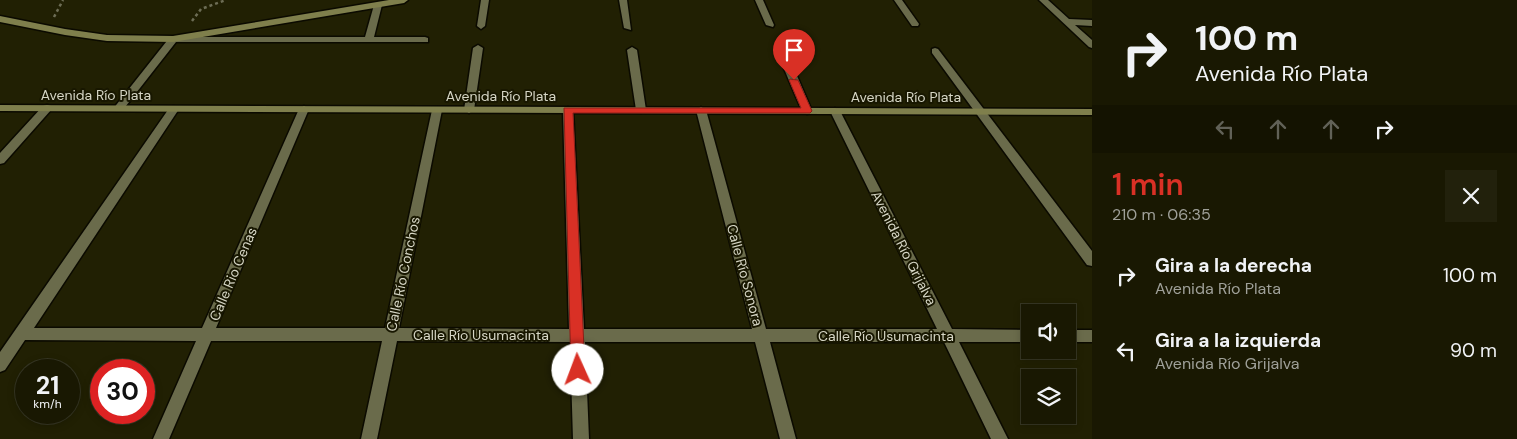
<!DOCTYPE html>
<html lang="es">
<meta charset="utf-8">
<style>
:root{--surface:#191802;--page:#22210c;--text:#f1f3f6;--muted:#9fa099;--line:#373724;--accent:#d93025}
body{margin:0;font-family:"DM Sans",sans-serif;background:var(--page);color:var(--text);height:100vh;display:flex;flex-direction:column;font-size:19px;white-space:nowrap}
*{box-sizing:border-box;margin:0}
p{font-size:16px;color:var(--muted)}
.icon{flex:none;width:28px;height:28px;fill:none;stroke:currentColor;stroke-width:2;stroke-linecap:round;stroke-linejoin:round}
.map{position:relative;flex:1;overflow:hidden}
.sheet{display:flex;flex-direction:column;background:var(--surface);width:425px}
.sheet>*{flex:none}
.guide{background:#191802;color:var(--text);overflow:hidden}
.tools{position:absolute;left:1021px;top:304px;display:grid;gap:10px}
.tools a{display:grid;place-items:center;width:55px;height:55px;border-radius:0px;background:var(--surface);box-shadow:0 2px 8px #0003,0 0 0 1px var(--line);font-size:25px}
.speed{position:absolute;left:15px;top:359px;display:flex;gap:10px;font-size:25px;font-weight:700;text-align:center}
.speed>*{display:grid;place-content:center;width:65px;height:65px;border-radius:50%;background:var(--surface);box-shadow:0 2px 8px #0003,0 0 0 1px var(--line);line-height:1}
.speed small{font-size:12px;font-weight:400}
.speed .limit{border:8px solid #d22;background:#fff;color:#111}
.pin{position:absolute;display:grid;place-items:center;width:42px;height:42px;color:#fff;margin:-51px -21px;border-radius:50% 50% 50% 0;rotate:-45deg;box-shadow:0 0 5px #0007}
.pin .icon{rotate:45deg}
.me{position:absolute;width:55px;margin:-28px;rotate:358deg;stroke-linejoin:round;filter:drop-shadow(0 0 4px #0008)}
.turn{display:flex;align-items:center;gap:18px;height:105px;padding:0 20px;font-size:22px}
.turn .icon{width:65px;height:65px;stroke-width:2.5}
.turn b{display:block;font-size:35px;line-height:42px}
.lanes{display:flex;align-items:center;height:48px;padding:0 20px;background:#0003;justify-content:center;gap:25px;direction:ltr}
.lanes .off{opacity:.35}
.round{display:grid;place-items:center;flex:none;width:52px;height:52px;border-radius:0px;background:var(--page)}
.overview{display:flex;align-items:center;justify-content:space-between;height:85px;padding:0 20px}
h1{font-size:30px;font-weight:600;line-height:38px;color:var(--accent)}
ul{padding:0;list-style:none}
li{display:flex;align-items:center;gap:15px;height:75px;padding:0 20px}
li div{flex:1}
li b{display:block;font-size:19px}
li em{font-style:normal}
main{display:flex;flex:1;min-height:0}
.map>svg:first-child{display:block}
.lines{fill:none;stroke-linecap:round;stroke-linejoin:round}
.street-casing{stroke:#0b0a00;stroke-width:3}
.secondary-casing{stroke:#0b0a00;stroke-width:3}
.path{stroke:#6d6d55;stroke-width:2.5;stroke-dasharray:3 3;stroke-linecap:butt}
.street{fill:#6a6b4b;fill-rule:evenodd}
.secondary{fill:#7f7f4c;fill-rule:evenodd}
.route{fill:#d93025;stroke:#8d1f18}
.labels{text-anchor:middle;stroke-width:4;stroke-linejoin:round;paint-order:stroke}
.street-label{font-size:14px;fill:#d6d6c5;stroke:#181700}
</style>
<main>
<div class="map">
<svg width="1092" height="439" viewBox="0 0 1092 439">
<rect width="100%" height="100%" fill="#212003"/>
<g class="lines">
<!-- street casing -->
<g class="street-casing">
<path id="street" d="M481 0H489L485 26 481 29 477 26Z
M619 0H627L631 30 624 28Z
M755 0H763L774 25 773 27 766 25Z
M894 0H902L919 24 918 26H912Z
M1039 0H1048L1069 19 1092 20V26L1075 25 1092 40V48L1089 47Z
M378 2 382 5 374 37H425L428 38V42H176L122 111H114L113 109 170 37H365L374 5Z
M478 45 483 48 474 110 469 113 464 110 473 48Z
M632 47 637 50 646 110 641 113 636 110 627 50Z
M781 47 786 50 812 111 811 113 807 114 802 111 776 50Z
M935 48 938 49 1092 251V266L1087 265 932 53V49Z
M47 105 51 106V110L4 163 0 164V153L43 106Z
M174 106 179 109 34 328H202L299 109 304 106 309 109 216 328H385L432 110 437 107 442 110 399 328 569 329 563 110 568 107 573 110 584 329H752L696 110 701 107 706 110 766 329H937L830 111 835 108 840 111 952 329 1030 330V342H959L1008 439H991L944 342H770L796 439H780L755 342H585L589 439H573L570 342 397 341 377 439H361L382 341H211L169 439H153L196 341 25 340 5 370 0 372V352L170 107Z
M1068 330H1092V342H1068Z"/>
</g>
<!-- secondary casing -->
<g class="secondary-casing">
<path id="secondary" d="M389 0H408L404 3 173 42 107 41 65 35 0 22V16L65 29 107 35 173 36Z
M0 105 1092 109V115L0 111Z"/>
</g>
<!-- path -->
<path class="path" d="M54 17 63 0
M192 21 201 9 226 0"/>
<!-- street -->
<use href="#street" class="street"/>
<!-- secondary -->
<use href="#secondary" class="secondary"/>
</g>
<!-- route -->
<path class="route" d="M790 79 798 80 812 111 810 113H573L585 370 583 374 578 376 573 374 571 370 564 108H801L789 80Z"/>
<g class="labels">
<!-- street labels -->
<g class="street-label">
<text x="96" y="100">Avenida Río Plata</text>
<text x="501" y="101">Avenida Río Plata</text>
<text x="906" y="102">Avenida Río Plata</text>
<text transform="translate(904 248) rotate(63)" y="5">Avenida Río Grijalva</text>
<text transform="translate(233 274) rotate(-67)" y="5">Calle Rio Cenas</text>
<text transform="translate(403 274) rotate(-78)" y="5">Calle Río Conchos</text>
<text transform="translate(745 275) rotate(75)" y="5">Calle Río Sonora</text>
<text x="481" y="340">Calle Río Usumacinta</text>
<text x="886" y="341">Calle Río Usumacinta</text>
</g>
</g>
</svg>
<div class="tools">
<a><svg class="icon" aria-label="sound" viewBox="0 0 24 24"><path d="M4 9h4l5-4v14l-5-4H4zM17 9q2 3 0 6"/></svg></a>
<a><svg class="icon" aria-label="layers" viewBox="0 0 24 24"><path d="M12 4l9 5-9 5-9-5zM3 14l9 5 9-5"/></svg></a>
</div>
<div class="speed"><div>21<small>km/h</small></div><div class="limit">30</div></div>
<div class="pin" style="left:794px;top:80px;background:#d93025"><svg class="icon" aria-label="arrive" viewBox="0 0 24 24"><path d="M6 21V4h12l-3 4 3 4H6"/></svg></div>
<svg class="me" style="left:578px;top:370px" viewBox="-20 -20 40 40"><circle r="19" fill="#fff"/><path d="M0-13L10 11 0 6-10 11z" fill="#d93025"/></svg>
</div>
<section class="sheet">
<div class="guide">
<div class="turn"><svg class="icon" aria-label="right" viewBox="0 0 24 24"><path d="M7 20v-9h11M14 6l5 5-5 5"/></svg><div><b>100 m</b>Avenida Río Plata</div></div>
<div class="lanes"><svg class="icon off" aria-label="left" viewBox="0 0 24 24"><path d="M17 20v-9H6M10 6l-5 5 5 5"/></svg><svg class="icon off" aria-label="ahead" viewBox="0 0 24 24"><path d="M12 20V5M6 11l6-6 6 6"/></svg><svg class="icon off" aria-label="ahead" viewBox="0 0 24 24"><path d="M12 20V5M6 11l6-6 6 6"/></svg><svg class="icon" aria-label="right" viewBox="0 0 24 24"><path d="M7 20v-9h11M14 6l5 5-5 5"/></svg></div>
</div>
<div class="overview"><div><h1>1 min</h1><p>210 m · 06:35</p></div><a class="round"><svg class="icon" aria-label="close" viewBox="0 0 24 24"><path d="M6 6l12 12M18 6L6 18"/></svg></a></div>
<ul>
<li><svg class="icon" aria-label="right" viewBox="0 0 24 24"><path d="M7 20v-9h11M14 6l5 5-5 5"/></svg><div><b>Gira a la derecha</b><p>Avenida Río Plata</p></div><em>100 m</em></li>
<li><svg class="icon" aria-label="left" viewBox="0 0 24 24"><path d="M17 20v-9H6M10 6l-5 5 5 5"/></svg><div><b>Gira a la izquierda</b><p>Avenida Río Grijalva</p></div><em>90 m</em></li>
</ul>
</section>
</main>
